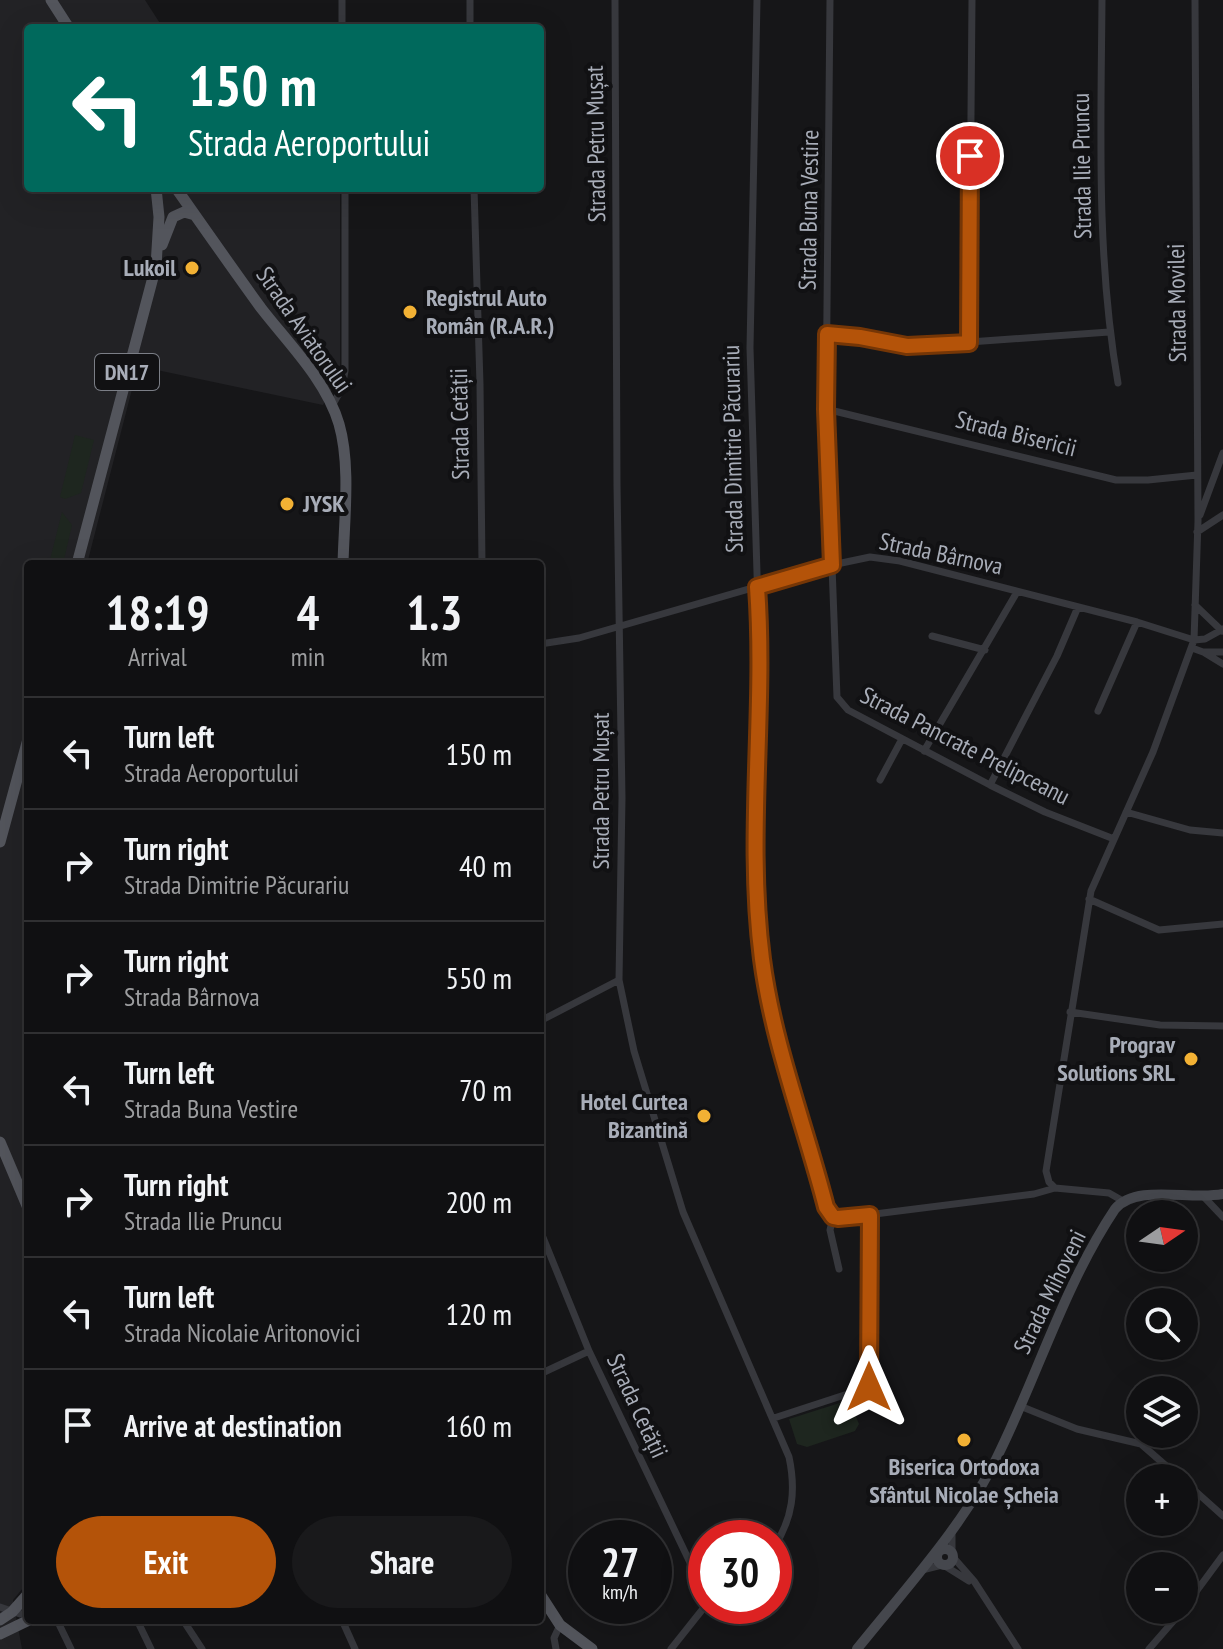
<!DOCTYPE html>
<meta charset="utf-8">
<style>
:root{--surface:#101012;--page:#19191b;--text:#f1f3f6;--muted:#9c9d9f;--line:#303032;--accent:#b45309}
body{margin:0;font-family:"PT Sans Narrow",sans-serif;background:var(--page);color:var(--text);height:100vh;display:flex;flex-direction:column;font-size:30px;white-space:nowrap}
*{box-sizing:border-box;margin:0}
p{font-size:26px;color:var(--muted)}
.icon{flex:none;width:44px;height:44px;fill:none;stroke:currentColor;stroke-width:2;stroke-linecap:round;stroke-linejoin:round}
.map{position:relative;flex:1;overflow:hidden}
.details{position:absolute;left:24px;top:560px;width:520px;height:1064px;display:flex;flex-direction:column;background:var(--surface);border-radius:8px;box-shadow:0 8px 32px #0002,0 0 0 2px var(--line)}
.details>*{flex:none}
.top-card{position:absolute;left:24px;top:24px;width:520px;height:168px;border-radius:8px;box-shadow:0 8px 32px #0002,0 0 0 2px var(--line);background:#00695c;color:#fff;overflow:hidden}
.needle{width:52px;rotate:77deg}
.tools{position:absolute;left:1126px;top:1200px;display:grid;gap:16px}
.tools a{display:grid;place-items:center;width:72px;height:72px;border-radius:50%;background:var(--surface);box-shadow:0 8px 32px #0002,0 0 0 2px var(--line);font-size:40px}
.speed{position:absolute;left:568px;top:1520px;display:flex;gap:16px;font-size:40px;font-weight:700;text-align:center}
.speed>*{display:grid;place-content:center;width:104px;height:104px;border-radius:50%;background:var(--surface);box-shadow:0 8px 32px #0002,0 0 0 2px var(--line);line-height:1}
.speed small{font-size:20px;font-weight:400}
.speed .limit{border:12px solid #d22;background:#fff;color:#111}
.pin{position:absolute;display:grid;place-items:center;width:68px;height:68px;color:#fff;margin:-34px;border:4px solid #fff;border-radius:50%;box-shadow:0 2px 8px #0007}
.me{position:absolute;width:88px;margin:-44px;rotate:0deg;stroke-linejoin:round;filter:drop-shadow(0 0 6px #0008)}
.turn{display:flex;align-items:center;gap:28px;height:168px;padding:0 32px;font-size:36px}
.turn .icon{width:104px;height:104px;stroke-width:2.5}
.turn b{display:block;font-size:56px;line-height:68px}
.eta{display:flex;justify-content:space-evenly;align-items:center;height:136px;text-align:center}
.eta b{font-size:48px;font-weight:800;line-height:56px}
.action{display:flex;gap:16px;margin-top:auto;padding:16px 32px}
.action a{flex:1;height:92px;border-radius:48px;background:var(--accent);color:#fff;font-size:32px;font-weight:800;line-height:92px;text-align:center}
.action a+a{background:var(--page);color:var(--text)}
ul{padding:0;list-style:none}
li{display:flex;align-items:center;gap:24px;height:112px;padding:0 32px;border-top:2px solid var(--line)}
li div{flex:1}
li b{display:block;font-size:30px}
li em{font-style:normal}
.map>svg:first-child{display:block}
.built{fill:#222225}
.green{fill:#1e261f}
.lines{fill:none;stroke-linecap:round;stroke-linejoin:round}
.street{stroke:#37383d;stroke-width:7}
.secondary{stroke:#45474d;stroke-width:10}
.primary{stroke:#53555c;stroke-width:11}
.route-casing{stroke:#753606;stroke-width:20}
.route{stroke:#b45309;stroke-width:14}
.poi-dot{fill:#f2b134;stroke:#111113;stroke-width:3}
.labels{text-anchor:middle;stroke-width:8;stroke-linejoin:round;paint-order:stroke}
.shield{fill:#111113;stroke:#7b7e86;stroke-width:2}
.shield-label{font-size:22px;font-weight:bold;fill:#a8adb8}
.street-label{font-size:24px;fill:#a8adb8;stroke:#111113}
.poi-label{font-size:24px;font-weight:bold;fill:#a8adb8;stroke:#111113;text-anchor:end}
</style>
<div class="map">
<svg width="1223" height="1649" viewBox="0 0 1223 1649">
<rect width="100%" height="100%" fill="#161618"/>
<!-- built -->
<path class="built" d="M0 0H145L163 28H28V188H302L340 193V374L323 405 138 366 87 564H28V776L23 795 28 797V1582L13 1600 22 1649H0Z"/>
<!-- green -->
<path class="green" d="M75 435 94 440 81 493 65 499 60 497Z
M62 512 72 525 63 564H49Z
M849 1400 859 1424 855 1431 807 1447 797 1444 789 1419Z"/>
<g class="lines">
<!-- street -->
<path class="street" d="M342 0V28
M470 0V28
M615 0 617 485 622 798 619 980 634 1051 683 1212 789 1457C796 1490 793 1518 774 1547
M757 0 750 348 759 637 756 837 759 926 762 960 779 1039 826 1207 833 1217
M830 0 826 409 837 697 848 710 990 785 1045 812 1114 839
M1102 0C1101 128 1096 257 1118 383
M474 188 480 384 482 564
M827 334 860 337 914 346 1109 332
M969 343 972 0
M332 406 342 388 345 371V188
M826 409 1116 480H1148L1197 475
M1200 515 1223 453
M1197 532 1223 515
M1195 605 1222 631
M932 636 985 650
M540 644 579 638 832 565 870 557 900 561 1137 622 1194 640 1205 639 1223 629
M1192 648 1203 652H1223
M1205 653 1223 664
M1098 711 1137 622
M924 751 1017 592
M880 780 902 739
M990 785 1057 656 1078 607
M1126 812 1190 830 1223 833
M1089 899 1159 930 1223 924
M1070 1012 1160 1025 1223 1026
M540 1021 619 980
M1055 1188 1049 1182 1046 1171 1091 891 1153 752 1194 640 1198 521 1195 0
M1204 1197 1223 1217
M833 1217 843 1218 1034 1194 1055 1188 1109 1193 1123 1201
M833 1217 830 1230 839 1269
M540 1230 589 1351 706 1596
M540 1374 589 1351
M1020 1406 1077 1429 1141 1444 1180 1478
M774 1418 869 1387 870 1215
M1184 1481 1223 1516
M952 1531V1553
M953 1557 974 1581 1018 1649
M945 1566 969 1581
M922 1570 942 1565
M0 1607 20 1614 28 1613
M1184 1608 1223 1555
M57 1620 71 1649
M137 1620 151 1649
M183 1620 202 1649
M342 1620 355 1649
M556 1649 554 1638 560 1625
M671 1649 706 1605
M1149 1649 1183 1610"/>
<!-- secondary -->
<path class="secondary" d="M937 1557a8 8 0 1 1 16 0a8 8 0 1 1-16 0Z
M857 1649C906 1588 967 1522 1000 1451 1039 1371 1065 1284 1115 1209 1137 1183 1191 1201 1223 1194"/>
<!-- primary -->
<path class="primary" d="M51 0 69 28
M176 188C204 228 232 268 261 308 288 343 326 380 339 424 351 465 344 521 343 564
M162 245 173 217 184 212 195 215
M77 564 156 266 159 217 156 188
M0 842 28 739
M0 1142 28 1208
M540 1594 560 1625 592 1649
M0 1620 12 1612 28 1594
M0 1634 29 1620"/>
</g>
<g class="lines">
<!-- route casing -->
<g class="route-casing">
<path id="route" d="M869 1387 870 1215 838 1218 833 1217 826 1207C805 1125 773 1044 762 959 746 835 766 711 757 587L832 565 826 409 827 334 860 337 907 346 969 343 970 156"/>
</g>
<!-- route -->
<use href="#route" class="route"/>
</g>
<!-- markers -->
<g class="poi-dot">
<circle cx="192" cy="268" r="8"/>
<circle cx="410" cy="312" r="8"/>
<circle cx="287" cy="504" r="8"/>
<circle cx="1191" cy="1059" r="8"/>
<circle cx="704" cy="1116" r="8"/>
<circle cx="964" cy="1440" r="8"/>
</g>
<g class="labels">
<!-- shield labels -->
<rect class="shield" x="95" y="354" width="64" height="36" rx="6"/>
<g class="shield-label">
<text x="127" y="380">DN17</text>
</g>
<!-- street labels -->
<g class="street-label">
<text transform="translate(596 144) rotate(-91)" y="8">Strada Petru Mușat</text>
<text transform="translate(1082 166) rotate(-91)" y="8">Strada Ilie Pruncu</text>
<text transform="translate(809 210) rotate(-89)" y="8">Strada Buna Vestire</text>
<text transform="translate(1177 303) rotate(-91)" y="8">Strada Movilei</text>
<text transform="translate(304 330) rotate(55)" y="8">Strada Aviatorului</text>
<text transform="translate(460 424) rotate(-91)" y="8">Strada Cetății</text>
<text transform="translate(1016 434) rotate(14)" y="8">Strada Bisericii</text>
<text transform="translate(733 449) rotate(-91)" y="8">Strada Dimitrie Păcurariu</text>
<text transform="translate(941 554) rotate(12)" y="8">Strada Bârnova</text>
<text transform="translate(965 746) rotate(27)" y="8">Strada Pancrate Prelipceanu</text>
<text transform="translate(601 791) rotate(-90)" y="8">Strada Petru Mușat</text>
<text transform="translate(1050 1292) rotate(-64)" y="8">Strada Mihoveni</text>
<text transform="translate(637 1406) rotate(65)" y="8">Strada Cetății</text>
</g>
<!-- poi labels -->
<g class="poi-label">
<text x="176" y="276">Lukoil</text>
<text x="426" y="306" text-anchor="start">Registrul Auto<tspan x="426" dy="28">Român (R.A.R.)</tspan></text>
<text x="303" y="512" text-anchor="start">JYSK</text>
<text x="1175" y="1053">Prograv<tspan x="1175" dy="28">Solutions SRL</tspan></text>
<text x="688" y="1110">Hotel Curtea<tspan x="688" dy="28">Bizantină</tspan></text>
<text x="964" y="1475" text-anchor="middle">Biserica Ortodoxa<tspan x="964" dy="28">Sfântul Nicolae Șcheia</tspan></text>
</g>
</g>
</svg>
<div class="tools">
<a><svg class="needle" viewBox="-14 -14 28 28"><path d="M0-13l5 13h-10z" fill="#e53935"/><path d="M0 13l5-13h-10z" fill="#9c9d9f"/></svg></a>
<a><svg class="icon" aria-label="search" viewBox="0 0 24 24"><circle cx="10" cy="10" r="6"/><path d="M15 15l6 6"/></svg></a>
<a><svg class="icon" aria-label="layers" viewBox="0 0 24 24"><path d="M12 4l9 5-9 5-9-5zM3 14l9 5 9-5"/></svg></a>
<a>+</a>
<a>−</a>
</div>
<div class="speed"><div>27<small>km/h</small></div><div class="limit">30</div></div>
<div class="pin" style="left:970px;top:156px;background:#d93025"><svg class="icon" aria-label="arrive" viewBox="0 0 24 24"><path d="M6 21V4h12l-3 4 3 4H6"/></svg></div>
<svg class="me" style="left:869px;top:1387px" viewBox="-20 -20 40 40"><path d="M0-17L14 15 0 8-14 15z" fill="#b45309" stroke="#fff" stroke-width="4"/></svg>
<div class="top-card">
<div class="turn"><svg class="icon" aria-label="left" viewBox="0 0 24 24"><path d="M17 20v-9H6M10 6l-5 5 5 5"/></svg><div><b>150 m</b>Strada Aeroportului</div></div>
</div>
<section class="details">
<div class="eta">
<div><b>18:19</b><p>Arrival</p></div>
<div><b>4</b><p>min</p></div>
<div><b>1.3</b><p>km</p></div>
</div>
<ul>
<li><svg class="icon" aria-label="left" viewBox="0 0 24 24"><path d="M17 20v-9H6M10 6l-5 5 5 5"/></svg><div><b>Turn left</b><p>Strada Aeroportului</p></div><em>150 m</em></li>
<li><svg class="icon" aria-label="right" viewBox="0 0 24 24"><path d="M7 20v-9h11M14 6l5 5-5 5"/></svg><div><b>Turn right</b><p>Strada Dimitrie Păcurariu</p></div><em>40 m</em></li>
<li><svg class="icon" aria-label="right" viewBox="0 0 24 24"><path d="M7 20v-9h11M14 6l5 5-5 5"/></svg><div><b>Turn right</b><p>Strada Bârnova</p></div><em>550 m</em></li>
<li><svg class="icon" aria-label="left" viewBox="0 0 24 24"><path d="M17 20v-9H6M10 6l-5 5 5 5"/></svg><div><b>Turn left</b><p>Strada Buna Vestire</p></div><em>70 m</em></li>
<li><svg class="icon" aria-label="right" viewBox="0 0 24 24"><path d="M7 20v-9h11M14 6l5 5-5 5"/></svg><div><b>Turn right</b><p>Strada Ilie Pruncu</p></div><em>200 m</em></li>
<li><svg class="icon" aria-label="left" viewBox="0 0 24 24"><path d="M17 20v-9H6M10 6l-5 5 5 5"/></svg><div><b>Turn left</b><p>Strada Nicolaie Aritonovici</p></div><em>120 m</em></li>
<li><svg class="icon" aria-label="arrive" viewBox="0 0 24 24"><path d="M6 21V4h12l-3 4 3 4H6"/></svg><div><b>Arrive at destination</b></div><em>160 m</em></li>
</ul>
<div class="action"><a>Exit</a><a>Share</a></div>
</section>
</div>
